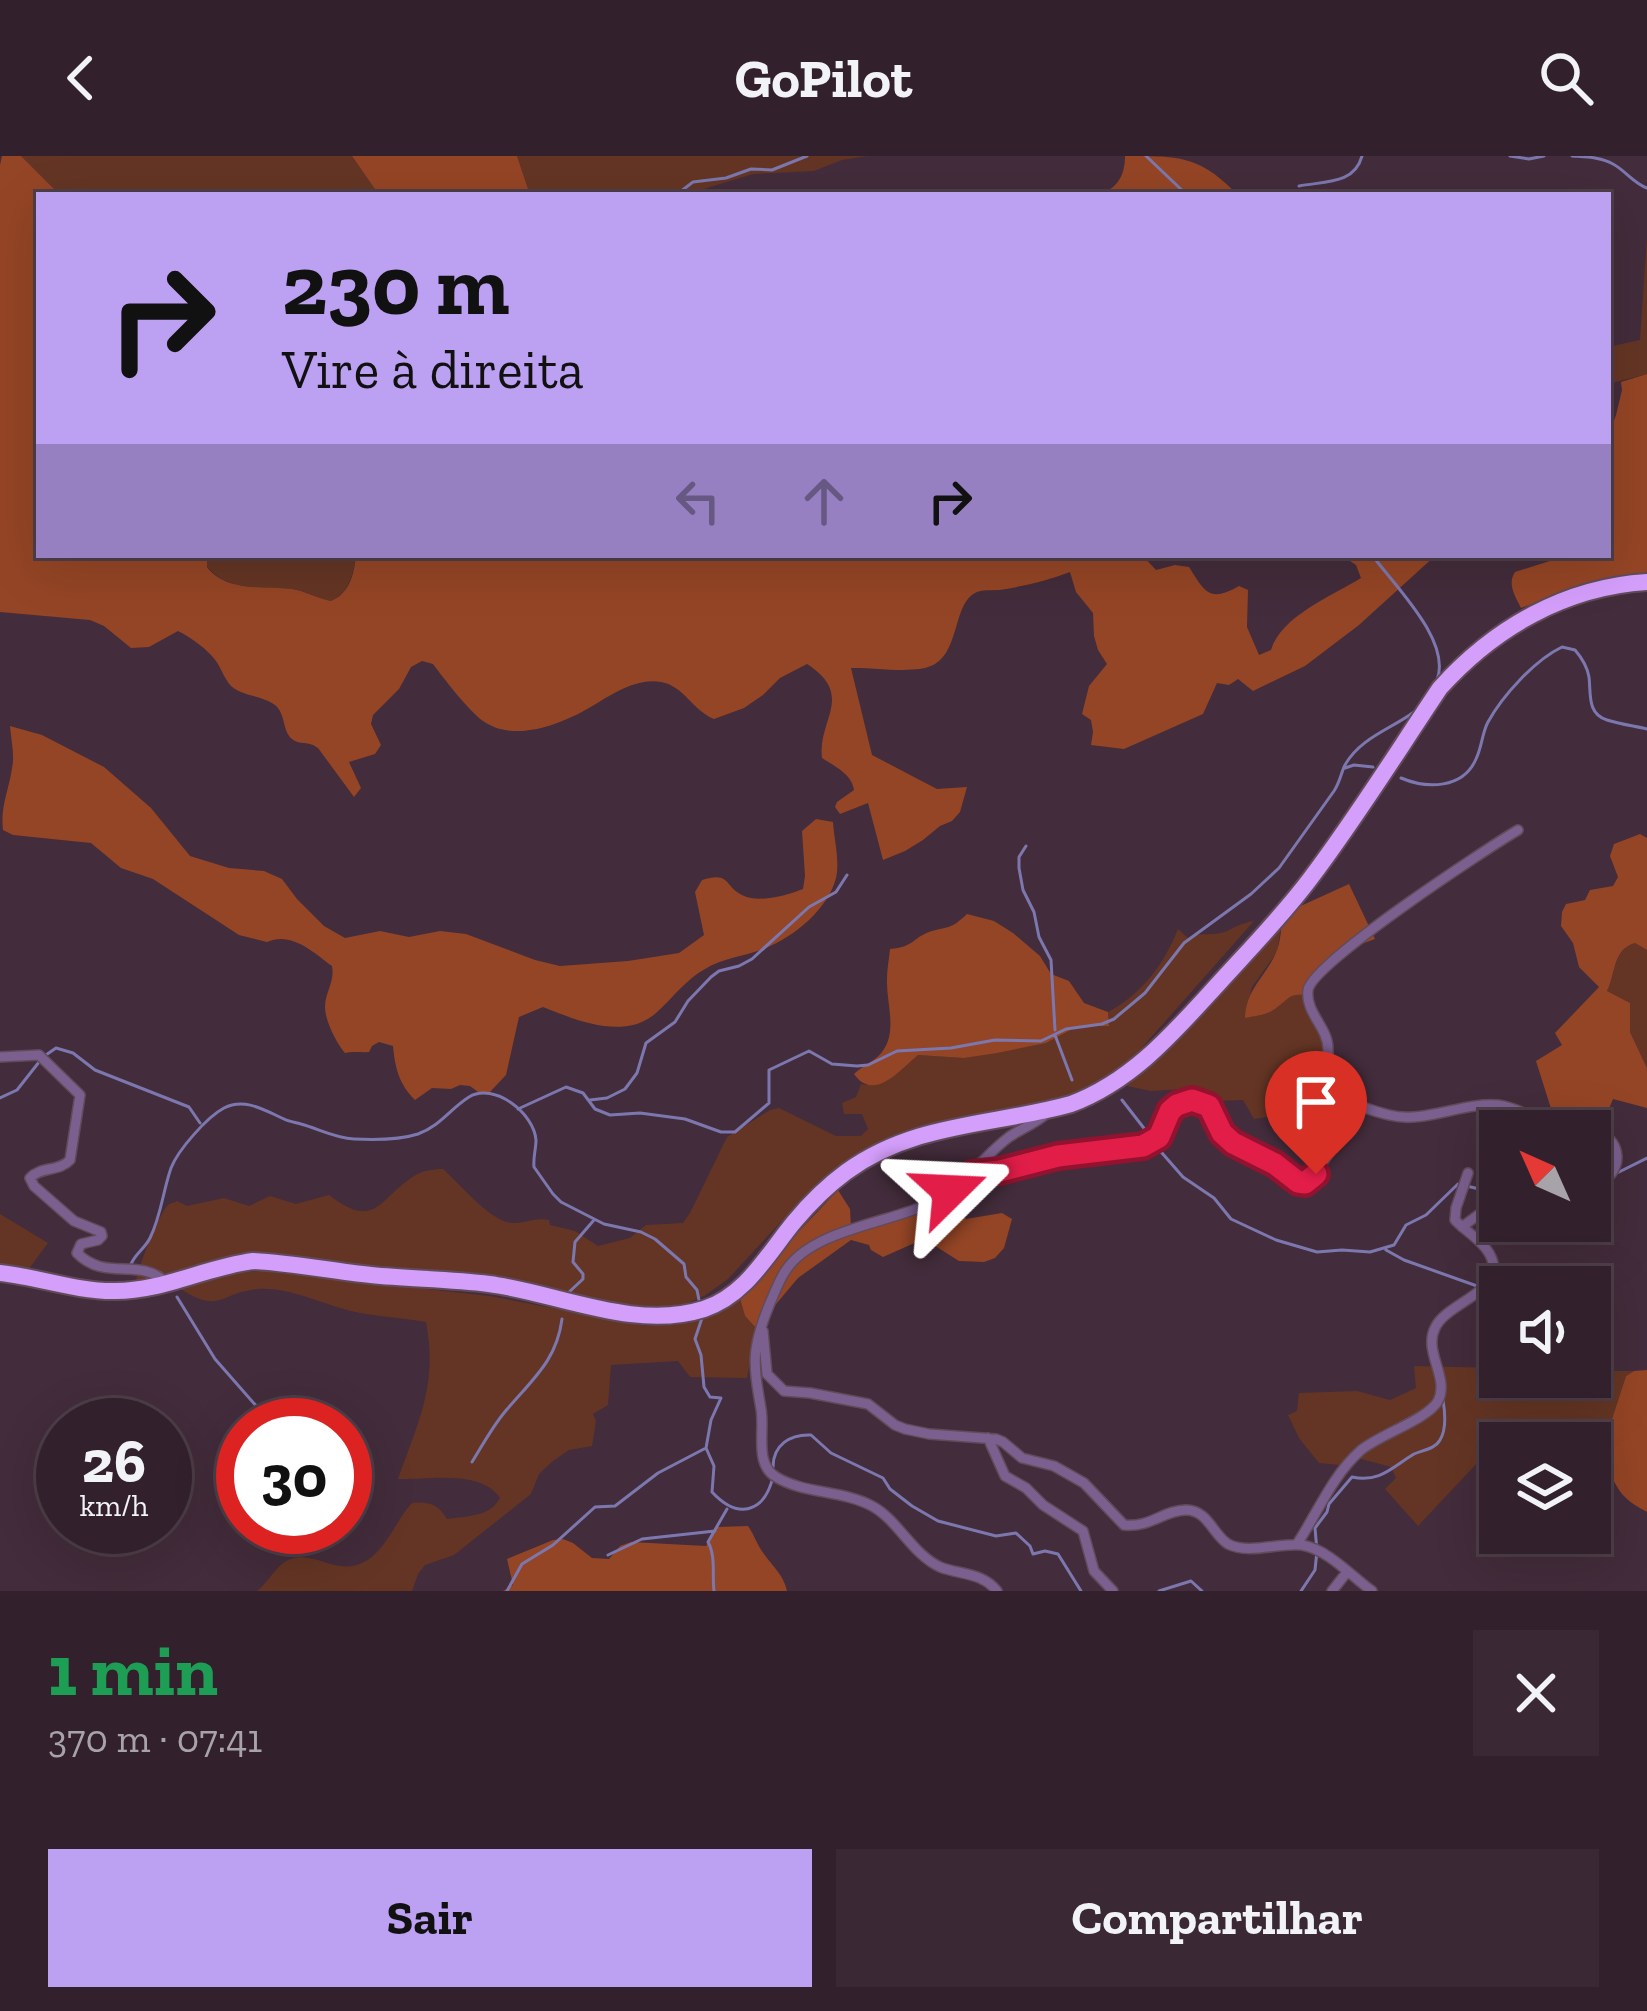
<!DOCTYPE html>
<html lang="pt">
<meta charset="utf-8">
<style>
:root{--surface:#32212c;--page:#3a2934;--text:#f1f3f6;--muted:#a8a3a9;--line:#4d3e48;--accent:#bca0f2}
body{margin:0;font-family:"Zilla Slab",serif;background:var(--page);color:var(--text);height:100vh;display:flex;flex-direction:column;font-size:45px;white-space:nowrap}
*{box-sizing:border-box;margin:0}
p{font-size:39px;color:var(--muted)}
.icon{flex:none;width:66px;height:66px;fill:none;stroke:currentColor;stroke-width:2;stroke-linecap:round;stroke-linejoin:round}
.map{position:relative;height:1435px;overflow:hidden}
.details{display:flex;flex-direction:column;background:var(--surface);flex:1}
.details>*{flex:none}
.hud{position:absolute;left:36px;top:36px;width:1575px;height:366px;border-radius:0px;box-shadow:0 12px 48px #0002,0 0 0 3px var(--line);background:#bca0f2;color:#111;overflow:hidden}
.needle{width:78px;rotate:315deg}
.buttons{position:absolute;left:1479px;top:954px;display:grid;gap:24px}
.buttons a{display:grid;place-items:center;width:132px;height:132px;border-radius:0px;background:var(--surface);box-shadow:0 12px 48px #0002,0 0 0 3px var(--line);font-size:60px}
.speed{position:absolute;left:36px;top:1242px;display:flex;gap:24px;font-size:60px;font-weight:700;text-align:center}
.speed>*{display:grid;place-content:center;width:156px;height:156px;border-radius:50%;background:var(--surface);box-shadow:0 12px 48px #0002,0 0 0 3px var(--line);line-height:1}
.speed small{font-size:30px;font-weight:400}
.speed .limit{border:18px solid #d22;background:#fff;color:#111}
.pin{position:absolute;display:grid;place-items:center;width:102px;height:102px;color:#fff;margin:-123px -51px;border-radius:50% 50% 50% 0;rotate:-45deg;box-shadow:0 0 12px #0007}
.pin .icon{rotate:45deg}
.me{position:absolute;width:132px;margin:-66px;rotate:69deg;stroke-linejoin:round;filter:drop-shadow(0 0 9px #0008)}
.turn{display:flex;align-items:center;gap:42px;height:252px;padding:0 48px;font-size:54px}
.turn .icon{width:156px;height:156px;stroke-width:2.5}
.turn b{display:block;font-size:84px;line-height:102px}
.lanes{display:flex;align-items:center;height:114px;padding:0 48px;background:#0003;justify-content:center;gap:60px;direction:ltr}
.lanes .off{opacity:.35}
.round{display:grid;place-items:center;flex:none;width:126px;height:126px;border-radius:0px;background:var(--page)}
.overview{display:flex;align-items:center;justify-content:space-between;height:204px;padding:0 48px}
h1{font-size:72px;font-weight:800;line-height:90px;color:#1e9e55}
.cta{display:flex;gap:24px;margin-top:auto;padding:24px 48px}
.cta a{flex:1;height:138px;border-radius:0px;background:var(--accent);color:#111;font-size:48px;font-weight:800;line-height:138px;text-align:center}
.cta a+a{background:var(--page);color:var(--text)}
header{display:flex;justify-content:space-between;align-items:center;height:156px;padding:0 48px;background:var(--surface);font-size:54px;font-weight:800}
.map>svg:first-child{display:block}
.green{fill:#643524}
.forest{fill:#944525}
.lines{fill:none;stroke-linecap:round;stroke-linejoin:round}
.stream{stroke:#7c78af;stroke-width:3}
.street-casing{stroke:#614b59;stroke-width:12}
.highway-casing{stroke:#614b59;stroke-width:20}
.street{stroke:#7b5f8f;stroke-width:9}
.highway{stroke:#d49efb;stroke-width:16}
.route-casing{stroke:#92132f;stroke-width:30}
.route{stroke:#e11d48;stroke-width:21}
</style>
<header><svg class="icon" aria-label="back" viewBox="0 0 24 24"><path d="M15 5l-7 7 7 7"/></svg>GoPilot<svg class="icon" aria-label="search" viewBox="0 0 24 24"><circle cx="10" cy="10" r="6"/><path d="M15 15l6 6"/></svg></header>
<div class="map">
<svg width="1647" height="1435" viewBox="0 0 1647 1435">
<rect width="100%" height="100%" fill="#432c3b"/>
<!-- green -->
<path class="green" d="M21 0H352L379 39H60Z
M517 0H867L842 4 814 15 753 18 684 39H530Z
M1647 81V218L1608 228V191L1640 184Z
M207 399H356C353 418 350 436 331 445 317 442 306 435 292 433 262 430 226 436 207 410Z
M1283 759 1277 796 1252 831 1245 861C1254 860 1267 859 1275 853 1290 841 1289 836 1311 840 1312 866 1319 868 1325 889 1329 905 1329 925 1337 940 1341 947 1345 949 1351 954V965L1300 956 1254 963 1243 944 1217 945 1183 933 1151 935 1127 930 1175 885Z
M1254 765 1139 895 1109 921 1061 944 968 960 919 973 825 1024 801 1044 728 1123 704 1140 685 1148 647 1154 462 1121 262 1098 231 1101 136 1125C138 1112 159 1057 168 1049 170 1047 174 1047 177 1045L187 1050 224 1042 249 1050 270 1040 296 1048 329 1039C376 1075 378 1043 414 1020 422 1015 433 1013 443 1013 459 1027 489 1064 511 1067 523 1068 535 1061 549 1064L550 1069 575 1075 598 1090 630 1082 646 1069 683 1067 690 1057 727 981 770 954 779 952 836 980H861L868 973 862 958H844L842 947 856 941 861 928C884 934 901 913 918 899L964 902 1046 887 1078 870H1109L1108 856C1142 838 1164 808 1178 773L1188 782C1201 775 1213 781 1227 775 1237 770 1242 767 1254 765Z
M1635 787 1647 794V912L1630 876V847L1607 835C1616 818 1612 795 1635 787Z
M0 1058 48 1087 28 1114 0 1112Z
M262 1115 490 1140 645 1170 686 1165 705 1158 739 1139 745 1160 756 1172 747 1222 690 1221 678 1205 611 1209 608 1249 593 1258 596 1265 592 1290 569 1294 553 1305 539 1318 531 1338 454 1399 425 1409 418 1418 412 1435H257C268 1427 278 1406 291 1403 318 1394 341 1426 373 1400 390 1385 397 1363 412 1347 429 1345 439 1349 447 1363 467 1360 490 1361 500 1342 481 1313 428 1324 398 1323 418 1266 438 1229 426 1166 404 1162 382 1161 360 1157 327 1151 293 1131 258 1133 220 1136 220 1160 178 1131L234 1117Z
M1414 1210 1500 1212V1221H1590V1215H1634L1626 1220 1612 1263 1590 1291V1287L1515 1285 1495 1288 1418 1370 1385 1333 1396 1322 1391 1311 1350 1300 1340 1309 1319 1307 1299 1282 1288 1259 1297 1255 1299 1237 1357 1235 1390 1244 1416 1232Z"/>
<!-- forest -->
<path class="forest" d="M2 0H21L60 39H39V399H207V411C226 436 262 430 292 433 305 435 317 442 331 445 350 437 354 418 356 399H1142L1156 414 1175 409 1189 411C1205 436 1209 447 1239 430L1248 434 1247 471 1259 499 1271 494C1281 460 1332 440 1361 422L1356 409 1344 401 1331 399H1436L1359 469 1305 510 1253 535 1238 523 1229 529 1217 527 1203 558 1124 593 1091 589 1093 576 1091 564 1082 558 1089 530 1107 508 1098 494 1094 480 1093 457 1076 436 1070 416C1049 424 1028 429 1006 433 998 435 985 433 977 436 953 446 960 493 935 508 918 519 872 511 851 512L872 599 937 633 967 631 960 656 952 665 940 670 923 684 905 695 883 704 868 647 840 658 835 651 837 646 854 634C852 618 834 610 822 602 817 564 856 540 807 508L780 522 763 539 744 552 714 563C692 554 684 530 661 526 639 522 617 535 599 546 569 565 517 589 483 565 469 555 444 523 433 508L422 505 411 511 399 533 373 559 371 568 381 589 375 598 349 606 361 632 354 641 318 592C307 584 301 590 292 583 282 575 286 558 275 549 262 539 244 541 231 530 224 522 222 514 216 505 207 493 192 482 178 475L149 491 131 492 104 470 90 464 0 456V9Z
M352 0H517L530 39H379Z
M1125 0C1181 0 1200 0 1238 39H1093C1115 36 1125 22 1125 0Z
M1647 218V422L1583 429 1521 452C1515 440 1507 428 1515 416L1556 403 1557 399H1608V281L1616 259 1622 234 1621 226Z
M10 570 42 579 104 611 151 652 190 700 229 712 264 715 282 723 297 743 324 770 345 782 380 775 409 781 440 775 466 778 535 804 560 810 628 805 679 797 704 779 695 736 702 724C732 715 723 731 744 740 760 747 788 739 803 733L805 720 802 675 816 663 833 666C834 683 840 705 836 722 828 753 795 780 766 792 747 800 723 802 705 813 686 823 672 843 656 857 624 885 576 864 543 851L519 861 506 919 490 936H478L470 930 460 929 451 933 432 932 415 944C399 928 395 912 393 890L379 886 372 890 369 896C361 897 354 895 345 897 337 888 325 865 325 851 325 836 335 826 332 810 313 796 291 775 267 786L239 779 153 723 121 712 91 687 13 679 3 674C0 651 9 634 12 612 15 599 11 584 10 570Z
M1640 678 1647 682V794L1635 787C1612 794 1616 818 1607 835L1630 847V876L1647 912V952L1613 943 1602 970 1553 959 1536 905 1562 889 1555 877 1599 831 1579 811 1573 787 1561 770 1562 756 1566 748 1585 744 1590 734 1613 730 1618 721 1610 700 1614 688Z
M1349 728 1375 783 1353 791 1312 829 1311 840C1289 836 1291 841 1275 853 1267 859 1254 860 1245 862 1246 834 1264 822 1275 799 1281 787 1281 771 1283 758Z
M967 758 994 765 1013 777 1040 800 1051 818 1069 825 1084 847 1108 856 1109 870H1078L1046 887 997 897 964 902 918 899C899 915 874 946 854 918 863 909 877 905 884 893 897 873 886 845 887 823 887 813 889 803 890 793 914 791 911 783 929 776 950 769 949 775 967 758Z
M838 1034 850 1053 851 1071 939 1046 948 1048 966 1063 1002 1057 1012 1063 1004 1092 995 1102 984 1106 959 1105 929 1086 919 1085 883 1101 871 1094 869 1089 851 1084 798 1122 756 1172 745 1160 739 1139Z
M1647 1214V1356C1638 1351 1629 1346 1622 1338 1610 1321 1610 1312 1590 1300V1291L1612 1263 1626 1220 1634 1215Z
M748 1370C754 1378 757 1389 764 1398 774 1412 783 1418 787 1435H503L513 1429 507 1403 553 1384 563 1383 573 1387 592 1402 609 1403 620 1390 631 1386 706 1390 717 1371Z"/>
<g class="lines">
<!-- stream -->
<path class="stream" d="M1146 0 1187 39
M1510 0 1529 3 1544 0
M1572 0C1586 1 1601 1 1613 8 1626 15 1633 27 1647 32
M1299 30C1324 25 1354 29 1362 0
M676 39 693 26 726 22 751 13 772 14 807 0
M1372 399C1394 429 1452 485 1437 524
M1345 612 1354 609 1373 611
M1401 622C1427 633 1463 633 1476 603 1482 591 1482 577 1488 566 1503 539 1535 504 1562 491L1575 494C1582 502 1587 510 1589 521 1591 538 1587 558 1607 564 1619 568 1634 570 1647 573
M1026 690 1019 701V712L1023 734 1034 756 1039 781 1051 804 1055 874
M1055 879 1072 924
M0 942 17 934 43 901 56 892 73 897 95 914 189 951 200 967
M590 944 607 942 625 933 637 917 646 887 675 866 688 845 711 821 719 815 739 810 752 803 809 751 836 736 847 719
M1122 944 1150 980
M518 953 566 931 583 937 595 953 610 959 640 957 685 963 721 976H735L769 947V914L809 895 832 908 857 910 868 909 897 895 951 892 995 884 1041 885 1066 873 1102 868 1114 863 1145 837 1184 787 1251 738 1279 712 1334 635C1340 626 1341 617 1345 609 1360 582 1391 573 1414 556
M1155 989 1183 1021 1214 1042 1231 1063 1276 1084 1317 1096 1342 1094 1370 1096 1394 1089 1406 1069 1426 1059 1458 1028 1488 1035 1500 1032
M1590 1014 1607 1017
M1617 1017 1647 1002
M1386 1094 1404 1104 1477 1130
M130 1111C133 1099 144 1094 150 1082 161 1060 163 1035 171 1012 178 994 207 961 224 952 245 941 266 955 284 963 287 965 298 967 301 968 319 973 335 982 354 983 374 984 399 984 418 978 440 970 450 953 469 941 494 926 534 957 536 984 536 993 533 1001 534 1011L553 1038 561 1046 604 1068 641 1076 655 1083 684 1108 686 1121 697 1134 699 1144
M151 1113 161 1117
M1486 1134 1500 1141
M567 1138 583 1123V1118L573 1106 575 1086 594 1064
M177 1141 215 1203 273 1269
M702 1162 695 1183 701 1199 704 1231 710 1241 721 1242 711 1264 706 1292 714 1310 712 1336C738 1364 764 1357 773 1321
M472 1306C484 1287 494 1267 509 1251 534 1222 557 1203 562 1163
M773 1311C773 1289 790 1278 811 1279L831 1297 883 1322 890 1333 912 1350 938 1365 996 1380 1016 1377 1030 1390 1033 1398 1045 1395 1058 1398 1081 1435
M608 1399 642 1383 715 1375
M507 1435 522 1408 553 1389 595 1351 615 1350 658 1317 704 1293
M714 1435C712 1419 716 1400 708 1386L727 1353
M1159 1435 1191 1425 1202 1435
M1301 1435 1315 1414 1317 1395 1315 1372 1327 1356 1329 1348 1352 1321C1380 1327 1392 1311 1414 1298 1423 1294 1435 1293 1440 1284 1447 1273 1445 1256 1443 1244"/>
<!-- street casing -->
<g class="street-casing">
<path id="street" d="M1518 674C1486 693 1312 807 1308 834 1305 857 1328 871 1328 893 1328 938 1348 949 1389 959 1425 968 1462 946 1498 949 1516 951 1532 962 1550 968 1572 975 1615 968 1617 1001 1617 1007 1615 1013 1611 1018 1605 1024 1596 1030 1590 1036
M0 901 39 899 80 939 70 1004C59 1016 41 1010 30 1022L34 1030 74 1065 101 1076 102 1080 98 1084 81 1088 77 1097C105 1126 140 1101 165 1126
M972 1018C1001 1015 1027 1006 1055 1001 1084 996 1121 1001 1148 988 1173 978 1166 925 1209 950L1223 977 1233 987 1275 1008 1298 1026 1311 1024 1329 997
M1462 1071 1478 1059 1500 1054
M763 1175 767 1218 784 1235 810 1237 868 1248 895 1269 905 1273 929 1278 996 1283 1003 1286 1022 1302 1054 1310 1084 1327 1124 1369C1150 1372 1164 1354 1186 1354 1208 1354 1213 1379 1228 1388 1249 1399 1280 1386 1302 1389 1329 1394 1351 1420 1372 1435
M988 1282 1005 1320 1026 1332 1043 1349 1083 1375 1094 1415 1113 1435
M1297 1388C1317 1358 1332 1320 1360 1295 1378 1279 1427 1264 1438 1245 1450 1222 1423 1196 1435 1172 1447 1145 1511 1135 1489 1097 1481 1083 1465 1075 1455 1064L1456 1052 1468 1017
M997 1435C982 1416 960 1419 940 1411 912 1398 898 1364 872 1350 842 1334 804 1338 776 1321 754 1308 765 1275 761 1253 753 1207 751 1193 770 1147 775 1136 779 1124 786 1114 813 1073 891 1067 933 1046 964 1031 982 1001 1009 981 1022 972 1035 968 1047 957
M1332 1435 1347 1416"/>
</g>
<!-- highway casing -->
<g class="highway-casing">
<path id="highway" d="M0 1117C38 1121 75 1135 113 1135 161 1136 206 1111 253 1105 293 1107 332 1115 371 1119 410 1123 450 1123 489 1128 558 1137 634 1175 704 1153 746 1139 767 1099 794 1066 809 1048 827 1030 846 1016 915 966 992 970 1071 948 1133 925 1175 875 1219 827 1250 793 1283 759 1310 723 1357 661 1397 596 1440 532 1494 472 1565 431 1647 426"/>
</g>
<!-- street -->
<use href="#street" class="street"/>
<!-- highway -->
<use href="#highway" class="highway"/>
</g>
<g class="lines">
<!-- route casing -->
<g class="route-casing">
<path id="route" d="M950 1035 972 1018 1000 1015 1058 1000 1143 990 1159 981 1170 955 1177 949 1192 944 1209 950 1222 977 1233 987 1275 1008 1298 1026 1305 1027 1316 1018"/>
</g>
<!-- route -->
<use href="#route" class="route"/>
</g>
</svg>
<div class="buttons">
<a><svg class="needle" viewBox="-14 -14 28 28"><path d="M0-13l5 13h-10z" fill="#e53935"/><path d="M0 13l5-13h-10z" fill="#a8a3a9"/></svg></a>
<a><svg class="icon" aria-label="sound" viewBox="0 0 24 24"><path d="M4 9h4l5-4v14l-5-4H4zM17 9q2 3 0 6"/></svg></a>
<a><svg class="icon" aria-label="layers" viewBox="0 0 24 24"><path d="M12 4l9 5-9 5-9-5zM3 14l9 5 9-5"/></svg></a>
</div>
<div class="speed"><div>26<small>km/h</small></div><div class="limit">30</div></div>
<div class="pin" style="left:1316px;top:1018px;background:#d93025"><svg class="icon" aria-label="arrive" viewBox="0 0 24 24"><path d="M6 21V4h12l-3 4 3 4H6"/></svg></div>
<svg class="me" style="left:950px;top:1035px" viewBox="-20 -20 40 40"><path d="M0-17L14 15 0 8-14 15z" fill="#e11d48" stroke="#fff" stroke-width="4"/></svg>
<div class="hud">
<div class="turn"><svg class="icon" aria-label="right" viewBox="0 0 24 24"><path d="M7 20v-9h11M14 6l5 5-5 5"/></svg><div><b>230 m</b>Vire à direita</div></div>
<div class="lanes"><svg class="icon off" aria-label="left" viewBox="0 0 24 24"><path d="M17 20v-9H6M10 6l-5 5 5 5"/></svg><svg class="icon off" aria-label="ahead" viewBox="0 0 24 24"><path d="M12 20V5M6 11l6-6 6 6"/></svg><svg class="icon" aria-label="right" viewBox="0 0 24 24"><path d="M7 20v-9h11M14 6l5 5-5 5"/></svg></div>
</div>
</div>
<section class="details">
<div class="overview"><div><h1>1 min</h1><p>370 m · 07:41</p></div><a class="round"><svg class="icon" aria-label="close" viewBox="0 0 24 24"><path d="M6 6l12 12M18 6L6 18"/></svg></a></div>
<div class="cta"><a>Sair</a><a>Compartilhar</a></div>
</section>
